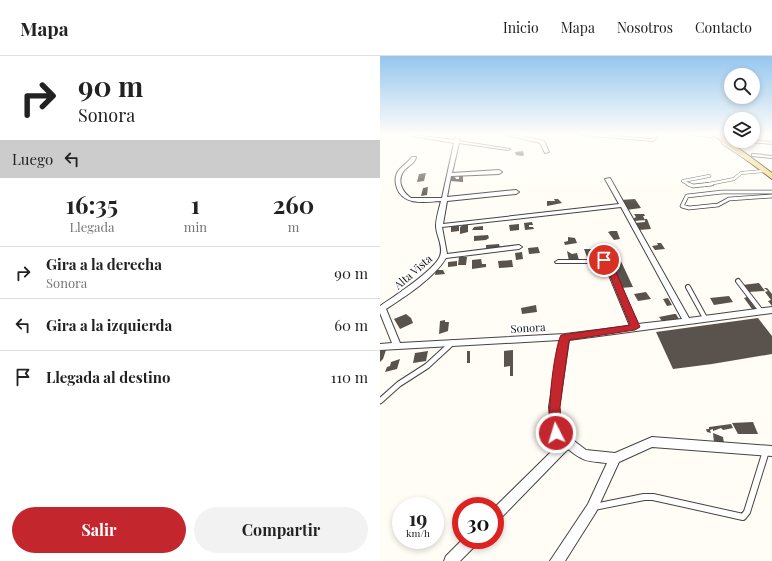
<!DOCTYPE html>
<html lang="es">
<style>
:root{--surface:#fff;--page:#f2f2f2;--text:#222;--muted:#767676;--line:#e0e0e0;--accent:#c4262e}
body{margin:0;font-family:"Playfair Display",serif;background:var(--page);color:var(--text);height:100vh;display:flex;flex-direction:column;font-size:15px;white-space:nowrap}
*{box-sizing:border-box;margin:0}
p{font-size:13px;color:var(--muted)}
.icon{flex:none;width:22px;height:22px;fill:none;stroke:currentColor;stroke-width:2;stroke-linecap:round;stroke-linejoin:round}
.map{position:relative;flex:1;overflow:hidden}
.panel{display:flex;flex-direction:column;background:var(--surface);width:380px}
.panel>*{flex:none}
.top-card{background:#fff;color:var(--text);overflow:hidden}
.tools{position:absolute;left:344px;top:12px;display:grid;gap:8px}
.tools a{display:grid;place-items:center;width:36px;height:36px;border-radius:50%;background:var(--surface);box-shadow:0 2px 6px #0003;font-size:20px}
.speed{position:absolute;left:12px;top:441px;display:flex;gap:8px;font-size:20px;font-weight:700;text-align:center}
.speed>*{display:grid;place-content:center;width:52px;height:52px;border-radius:50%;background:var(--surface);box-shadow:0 2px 6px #0003;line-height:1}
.speed small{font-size:10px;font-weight:400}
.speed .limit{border:6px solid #d22;background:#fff;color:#111}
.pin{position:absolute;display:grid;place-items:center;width:34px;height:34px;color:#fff;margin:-17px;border:2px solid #fff;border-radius:50%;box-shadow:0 1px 4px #0007}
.me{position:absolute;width:44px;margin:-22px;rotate:355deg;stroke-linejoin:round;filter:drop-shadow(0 0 3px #0008)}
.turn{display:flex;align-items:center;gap:14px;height:84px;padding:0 12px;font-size:18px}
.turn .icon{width:52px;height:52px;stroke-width:2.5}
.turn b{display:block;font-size:28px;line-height:34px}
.then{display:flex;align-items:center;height:38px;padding:0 12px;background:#0003;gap:8px;font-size:15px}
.eta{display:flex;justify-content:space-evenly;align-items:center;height:68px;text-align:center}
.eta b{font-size:24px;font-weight:700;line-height:28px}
.action{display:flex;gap:8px;margin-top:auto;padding:8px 12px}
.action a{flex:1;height:46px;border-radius:24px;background:var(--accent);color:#fff;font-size:16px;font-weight:700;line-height:46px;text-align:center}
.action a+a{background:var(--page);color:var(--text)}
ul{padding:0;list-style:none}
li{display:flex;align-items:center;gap:12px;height:52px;padding:0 12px;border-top:1px solid var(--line)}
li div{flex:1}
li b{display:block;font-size:15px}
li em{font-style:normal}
header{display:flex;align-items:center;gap:24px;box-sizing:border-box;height:56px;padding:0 20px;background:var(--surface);border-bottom:1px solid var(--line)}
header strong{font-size:19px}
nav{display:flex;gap:22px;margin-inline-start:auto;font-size:14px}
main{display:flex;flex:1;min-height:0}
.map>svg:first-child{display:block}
.building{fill:#5a524d}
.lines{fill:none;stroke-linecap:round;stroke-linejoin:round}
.lane-far4-casing{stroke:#444;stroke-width:3.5}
.lane-far3-casing{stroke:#444;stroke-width:4.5}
.lane-far2-casing{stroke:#444;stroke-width:6}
.lane-far1-casing{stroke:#444;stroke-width:7}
.lane-casing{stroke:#444;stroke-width:8}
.street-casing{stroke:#444;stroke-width:2}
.primary-casing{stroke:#222;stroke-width:2}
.lane-far4{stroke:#fff;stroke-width:2.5}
.lane-far3{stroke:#fff;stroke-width:3}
.lane-far2{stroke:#fff;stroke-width:4}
.lane-far1{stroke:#fff;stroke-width:5}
.lane{stroke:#fff;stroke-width:6}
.street{fill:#fff;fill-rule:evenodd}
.primary{fill:#f9d66b;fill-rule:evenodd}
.route{fill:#c4262e;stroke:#7f191e}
.labels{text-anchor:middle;stroke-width:4;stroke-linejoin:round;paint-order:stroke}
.street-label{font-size:11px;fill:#111;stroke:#fff}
</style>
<header>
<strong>Mapa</strong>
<nav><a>Inicio</a><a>Mapa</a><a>Nosotros</a><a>Contacto</a></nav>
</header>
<main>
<section class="panel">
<div class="top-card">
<div class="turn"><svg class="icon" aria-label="right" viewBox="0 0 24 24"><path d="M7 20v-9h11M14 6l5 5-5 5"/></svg><div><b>90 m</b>Sonora</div></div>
<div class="then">Luego<svg class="icon" aria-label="left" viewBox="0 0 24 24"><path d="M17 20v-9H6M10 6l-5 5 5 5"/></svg></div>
</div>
<div class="eta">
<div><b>16:35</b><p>Llegada</p></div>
<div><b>1</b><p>min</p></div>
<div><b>260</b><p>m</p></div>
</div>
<ul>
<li><svg class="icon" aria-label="right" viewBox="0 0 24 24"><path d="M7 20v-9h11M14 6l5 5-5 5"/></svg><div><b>Gira a la derecha</b><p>Sonora</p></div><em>90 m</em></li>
<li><svg class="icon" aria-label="left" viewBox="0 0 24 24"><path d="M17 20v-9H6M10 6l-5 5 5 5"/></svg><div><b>Gira a la izquierda</b></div><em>60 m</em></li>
<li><svg class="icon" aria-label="arrive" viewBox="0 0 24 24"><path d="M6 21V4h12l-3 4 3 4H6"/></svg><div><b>Llegada al destino</b></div><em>110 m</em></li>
</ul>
<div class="action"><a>Salir</a><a>Compartir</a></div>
</section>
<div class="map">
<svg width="392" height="505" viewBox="0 0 392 505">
<rect width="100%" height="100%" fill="#fffdf5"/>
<!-- building -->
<path class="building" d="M143 95 144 99 142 100 136 99 135 96Z
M46 117 44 125 37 126 39 118Z
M79 120H83V126L70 125 71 121H75L76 123H79Z
M48 131 47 139 41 140 43 132Z
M174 143H178L182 147 167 150V145H175Z
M255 143 261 152 246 154 240 144Z
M254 158H264L265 160H263L265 164 254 165 253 163 256 161Z
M265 163H267L271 173 259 174 254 167 265 166Z
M152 166 153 169H149V171H153L154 173 145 174 144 167Z
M85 168H88V176L80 178V171Z
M139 168V174L130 175 129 169Z
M79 169V175L71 176V170Z
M103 170V174H92L94 171Z
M231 175H237L240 183 234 184 228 176Z
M108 179 109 182 106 184 94 185V180Z
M188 181 195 182 197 187 185 189 184 186 188 185Z
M277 187H281L285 193 275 194 272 190 278 189Z
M119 188 120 192 106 193V189Z
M158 191 160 197 149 198 148 192Z
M204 193H214L217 200 207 201Z
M187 195 192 198 197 197 199 204 189 205Z
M142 196 143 203 136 204 135 197Z
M79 201H87L86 209H78Z
M239 201 253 231 240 232 228 202Z
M101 203 102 208H106V211L92 213V204Z
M132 204 133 211 119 212 118 205Z
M77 205V210L68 211V206Z
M56 214H63L65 218 55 219Z
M379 227 385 235 368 236 362 229Z
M384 232H387L392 238V250L388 245 391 244 385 236 388 235Z
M266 236 271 243 258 245 254 238Z
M349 240 353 246 334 249 330 242Z
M367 241 376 253H372L364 242Z
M288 242 292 249 287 250 283 243Z
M156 249 157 256 142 258 141 252Z
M26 258 31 262 33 267 20 273 14 263Z
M294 258H296L299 263 282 265 279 261Z
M378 262 392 280V298L332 308 293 313 276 276Z
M65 264V266H69L68 275 59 278 60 265Z
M6 294 3 303 0 306V295Z
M133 294V320H130V310L124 311V295Z
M48 295 46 305 33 307 35 297Z
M87 295H90V307H87Z
M20 303 17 313 5 316 7 311 10 310 11 306Z
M373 366 378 378H358L352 367Z
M351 368 353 372 343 374 341 372 333 375V373L330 374 331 377 327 376 326 373H329V371Z
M333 377 343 381 344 387 334 386Z"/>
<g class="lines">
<!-- lane-far4 casing -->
<g class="lane-far4-casing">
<path id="lane-far4" d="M343 87 376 109
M310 129 303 125 329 120
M324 129 354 123 361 117 384 115"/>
</g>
<!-- lane-far3 casing -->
<g class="lane-far3-casing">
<path id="lane-far3" d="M308 128 313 130 332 128
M392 136H342L307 140 302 150 309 152 338 149 349 143 392 140"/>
</g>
<!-- lane-far2 casing -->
<g class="lane-far2-casing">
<path id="lane-far2" d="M358 225 381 255
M308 231 325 262"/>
</g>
<!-- lane-far1 casing -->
<g class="lane-far1-casing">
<path id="lane-far1" d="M0 345 19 328 47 310 72 287"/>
</g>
<!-- lane casing -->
<g class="lane-casing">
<path id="lane" d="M214 451 264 441H273L363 461 367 456 386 395"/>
</g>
<!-- street casing -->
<g class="street-casing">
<path id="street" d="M76 78H80L79 85 130 93 128 94 79 87 72 117 119 114 122 116 119 118 71 120 67 141 136 134 139 136 136 138 67 145 63 168 239 148 225 123 230 122 309 262 392 251V257L189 284 179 351 181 375 206 394 235 397 272 381 392 390V400L272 391 239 406 216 456 185 505H170L208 448 227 407C207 405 204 406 188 393L119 464 115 466V451L180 387 172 380 171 377 169 351 180 284 0 294V288L12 287 0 257V250C12 242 56 213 60 200 64 191 56 179 56 170 56 162 59 153 61 145 46 146 23 150 17 132 15 127 15 122 17 117 21 110 28 107 32 101H36C35 108 27 110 23 116 17 125 22 136 31 142H62L74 87 32 80 34 79 75 84ZM241 151 302 263 258 268 229 204H178L175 206 176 207H224L250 270 185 278 20 287 6 253C26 240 54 222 66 202L139 193 142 191 139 189 67 198 62 171Z
M123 78H130L164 85 169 96 165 97 160 87Z
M200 78H213L269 83H272L275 78H279L273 85 202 79Z
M307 78H320L333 80 331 81Z
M348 80H351V82H348Z
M373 84 392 86V88L371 86V85H373Z
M363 85H369L362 89 358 88Z
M374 98 392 100V102L372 100V98Z
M82 484H98L96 489 80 505H64L66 500Z"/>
</g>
<!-- primary casing -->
<g class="primary-casing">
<path id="primary" d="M332 78H339L392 117V123Z"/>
</g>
<!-- lane-far4 -->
<use href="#lane-far4" class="lane-far4"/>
<!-- lane-far3 -->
<use href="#lane-far3" class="lane-far3"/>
<!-- lane-far2 -->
<use href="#lane-far2" class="lane-far2"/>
<!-- lane-far1 -->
<use href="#lane-far1" class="lane-far1"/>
<!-- lane -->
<use href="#lane" class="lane"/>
<!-- street -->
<use href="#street" class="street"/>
<!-- primary -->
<use href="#primary" class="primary"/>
</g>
<!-- sky -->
<linearGradient id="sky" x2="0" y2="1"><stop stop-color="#95c6ee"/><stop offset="0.53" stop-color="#fffefa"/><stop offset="1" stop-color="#fffefa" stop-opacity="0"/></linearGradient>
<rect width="392" height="148" fill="url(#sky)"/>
<!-- route -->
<path class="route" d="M221 202H226L232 207 260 271 255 274 189 284 180 351 182 377 180 380 176 382 172 380C165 367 174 292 181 279L250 269 225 208 220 204Z"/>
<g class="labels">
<!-- street labels -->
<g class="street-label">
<text transform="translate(33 216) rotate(-41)" y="4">Alta Vista</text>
<text transform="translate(148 272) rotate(-3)" y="4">Sonora</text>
</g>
</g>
</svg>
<div class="tools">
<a><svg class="icon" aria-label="search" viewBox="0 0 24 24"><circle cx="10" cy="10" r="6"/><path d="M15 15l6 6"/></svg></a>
<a><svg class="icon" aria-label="layers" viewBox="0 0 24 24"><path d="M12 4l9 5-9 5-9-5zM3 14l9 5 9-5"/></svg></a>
</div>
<div class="speed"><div>19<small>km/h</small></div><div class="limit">30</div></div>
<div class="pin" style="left:224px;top:204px;background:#d93025"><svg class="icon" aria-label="arrive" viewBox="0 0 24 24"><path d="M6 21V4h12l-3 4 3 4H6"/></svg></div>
<svg class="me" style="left:176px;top:377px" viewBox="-20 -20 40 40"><circle r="17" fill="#c4262e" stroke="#fff" stroke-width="3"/><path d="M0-11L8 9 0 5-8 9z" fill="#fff"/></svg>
</div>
</main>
